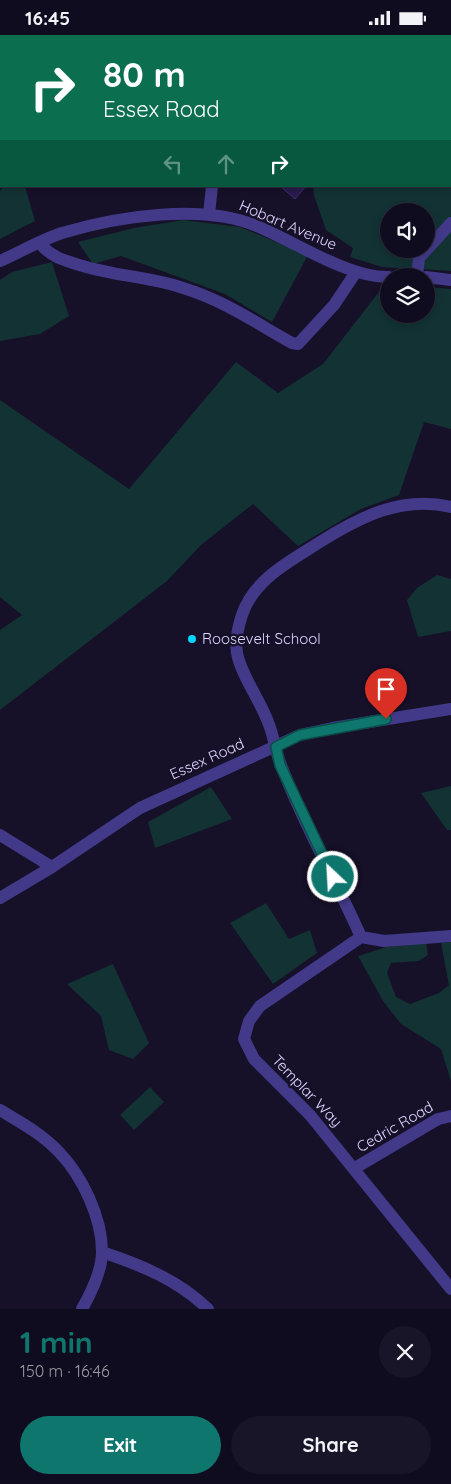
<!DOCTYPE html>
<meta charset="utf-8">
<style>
:root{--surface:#100c1f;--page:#191528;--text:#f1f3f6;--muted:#9c9ba4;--line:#302c3d;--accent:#0f766e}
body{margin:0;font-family:Quicksand,sans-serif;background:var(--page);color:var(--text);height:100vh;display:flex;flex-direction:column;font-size:19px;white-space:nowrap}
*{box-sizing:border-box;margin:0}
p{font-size:16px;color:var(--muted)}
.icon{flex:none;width:28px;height:28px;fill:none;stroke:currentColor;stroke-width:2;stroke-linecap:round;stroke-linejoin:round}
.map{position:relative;height:1274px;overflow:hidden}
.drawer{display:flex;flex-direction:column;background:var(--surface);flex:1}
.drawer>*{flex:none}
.hud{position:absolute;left:0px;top:0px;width:451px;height:152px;box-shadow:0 2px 8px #0003,0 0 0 1px var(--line);background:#0b6e4f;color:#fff;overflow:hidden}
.tools{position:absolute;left:380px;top:168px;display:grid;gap:10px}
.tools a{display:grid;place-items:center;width:55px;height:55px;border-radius:50%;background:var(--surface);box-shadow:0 2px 8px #0003,0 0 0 1px var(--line);font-size:25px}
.pin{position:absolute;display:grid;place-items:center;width:42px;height:42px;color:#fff;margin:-51px -21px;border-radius:50% 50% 50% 0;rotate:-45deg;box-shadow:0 0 5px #0007}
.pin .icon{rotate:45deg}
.me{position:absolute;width:55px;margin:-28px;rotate:335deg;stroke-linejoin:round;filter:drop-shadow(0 0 4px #0008)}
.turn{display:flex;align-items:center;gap:18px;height:105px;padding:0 20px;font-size:22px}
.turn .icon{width:65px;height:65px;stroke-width:2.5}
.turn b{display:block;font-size:35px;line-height:42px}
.lanes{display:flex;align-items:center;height:48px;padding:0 20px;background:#0003;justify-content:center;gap:25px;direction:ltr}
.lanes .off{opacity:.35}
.round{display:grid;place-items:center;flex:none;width:52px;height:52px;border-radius:26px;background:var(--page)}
.overview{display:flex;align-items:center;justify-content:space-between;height:85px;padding:0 20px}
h1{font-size:30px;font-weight:700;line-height:38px;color:var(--accent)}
.cta{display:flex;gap:10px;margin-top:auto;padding:10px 20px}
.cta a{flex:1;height:58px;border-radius:30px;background:var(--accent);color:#fff;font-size:20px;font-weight:700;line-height:58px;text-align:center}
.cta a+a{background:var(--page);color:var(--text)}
.status{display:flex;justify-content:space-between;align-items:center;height:35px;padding:0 25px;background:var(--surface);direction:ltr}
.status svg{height:14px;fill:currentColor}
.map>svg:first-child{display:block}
.green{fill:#123233;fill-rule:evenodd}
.building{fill:#281b4a;stroke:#402d77}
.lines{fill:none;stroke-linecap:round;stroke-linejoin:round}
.minor{stroke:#423a89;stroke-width:12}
.route-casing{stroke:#0a4d48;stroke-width:12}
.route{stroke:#0f766e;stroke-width:9}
.poi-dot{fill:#03d6ff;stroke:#161029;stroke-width:2}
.labels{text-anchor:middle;stroke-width:5;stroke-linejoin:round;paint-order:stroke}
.street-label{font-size:15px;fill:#ded7ff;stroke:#161029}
.poi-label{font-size:15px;fill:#ded7ff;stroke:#161029;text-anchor:start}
</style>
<div class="status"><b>16:45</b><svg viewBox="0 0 49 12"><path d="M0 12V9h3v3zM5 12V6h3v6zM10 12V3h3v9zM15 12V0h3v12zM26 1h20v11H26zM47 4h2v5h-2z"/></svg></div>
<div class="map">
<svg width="451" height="1274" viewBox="0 0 451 1274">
<rect width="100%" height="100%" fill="#161029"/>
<!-- green -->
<path class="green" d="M188 0H451V236L382 232 350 222 353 213 326 195 314 160 313 151H450V1ZM389 176H426V214H389Z
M4 151H25L35 186 0 204V156Z
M183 185 240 192 308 220 272 287 225 259 121 221 93 229 78 207 134 193Z
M52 227 69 281 40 299 0 306V245L12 237Z
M385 249H389V279H426V252L451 254V394L424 387 399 460 361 474 298 511 253 469 201 510 167 546 0 675V595L22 580 0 562V365L129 454 236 327 278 358 323 329Z
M437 540 451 544V596L418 602 407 565 417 553Z
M451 751V795H447L421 758Z
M211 752 232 784 155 813 148 787Z
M266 868 289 904 310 895 317 918 273 949 230 888Z
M451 907V1046L441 1014 401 989 383 966 358 921 386 912 426 908 428 920 419 926 391 928 387 938 396 962 410 969 439 958 449 950 441 908Z
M113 929 149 1008 133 1024 109 1015 101 981 67 949Z
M150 1052 164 1067 134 1095 120 1080Z"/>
<!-- building -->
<path class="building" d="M280 151H306L295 164Z"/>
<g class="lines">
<!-- minor -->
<path class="minor" d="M139 0 141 1
M209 179 212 151
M40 208C50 222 66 226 83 231 115 241 151 242 183 253 223 265 256 288 292 308L298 309 334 270 356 237
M0 226C20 217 41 205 62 198 119 181 204 168 259 192 297 208 349 243 389 242
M417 241 419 223 451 188
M426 242 451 245
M451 472C402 460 360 482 320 507 289 527 254 544 242 580 238 592 235 606 237 618 241 640 260 665 268 687 274 701 275 716 281 730 303 789 336 845 361 902L384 906 451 901
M0 800 52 832
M0 863 52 832 140 773 300 700 332 693 451 674
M361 902 260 971 249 986 244 1004 254 1024 310 1080 451 1254
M0 1075C20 1087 42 1099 59 1117 82 1141 102 1182 102 1217 102 1235 91 1258 82 1274
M355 1133 438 1084 451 1081
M102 1217C141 1230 178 1245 208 1274"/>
</g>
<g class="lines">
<!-- route casing -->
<g class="route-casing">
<path id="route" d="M333 842 280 730 276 712 300 700 386 684"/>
</g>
<!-- route -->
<use href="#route" class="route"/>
</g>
<!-- markers -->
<circle class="poi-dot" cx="192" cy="604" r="5"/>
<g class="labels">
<!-- street labels -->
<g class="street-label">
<text transform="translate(288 190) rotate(23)" y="5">Hobart Avenue</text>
<text transform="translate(207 724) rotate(-24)" y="5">Essex Road</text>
<text transform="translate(307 1056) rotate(46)" y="5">Templar Way</text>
<text transform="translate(395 1092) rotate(-30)" y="5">Cedric Road</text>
</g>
<!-- poi labels -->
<g class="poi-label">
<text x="202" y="609">Roosevelt School</text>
</g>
</g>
</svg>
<div class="tools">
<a><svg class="icon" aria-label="sound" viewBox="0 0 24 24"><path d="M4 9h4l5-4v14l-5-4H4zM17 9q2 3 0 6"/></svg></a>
<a><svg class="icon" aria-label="layers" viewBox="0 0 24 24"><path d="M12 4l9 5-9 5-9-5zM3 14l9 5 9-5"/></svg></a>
</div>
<div class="pin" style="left:386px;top:684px;background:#d93025"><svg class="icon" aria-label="arrive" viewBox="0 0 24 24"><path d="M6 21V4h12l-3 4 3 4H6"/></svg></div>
<svg class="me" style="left:333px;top:842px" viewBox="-20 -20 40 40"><circle r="17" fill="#0f766e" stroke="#fff" stroke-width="3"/><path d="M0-11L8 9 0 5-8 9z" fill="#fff"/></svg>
<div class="hud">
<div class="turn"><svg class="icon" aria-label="right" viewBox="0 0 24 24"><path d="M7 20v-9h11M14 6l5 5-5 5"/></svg><div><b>80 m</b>Essex Road</div></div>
<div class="lanes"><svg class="icon off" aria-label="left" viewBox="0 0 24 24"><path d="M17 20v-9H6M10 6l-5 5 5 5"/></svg><svg class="icon off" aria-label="ahead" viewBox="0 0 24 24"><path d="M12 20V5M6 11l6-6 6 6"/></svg><svg class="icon" aria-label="right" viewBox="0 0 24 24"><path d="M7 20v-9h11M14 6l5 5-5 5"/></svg></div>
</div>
</div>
<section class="drawer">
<div class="overview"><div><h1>1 min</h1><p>150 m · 16:46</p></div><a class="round"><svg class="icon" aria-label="close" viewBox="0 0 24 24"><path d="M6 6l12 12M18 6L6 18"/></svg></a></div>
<div class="cta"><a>Exit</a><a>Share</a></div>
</section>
